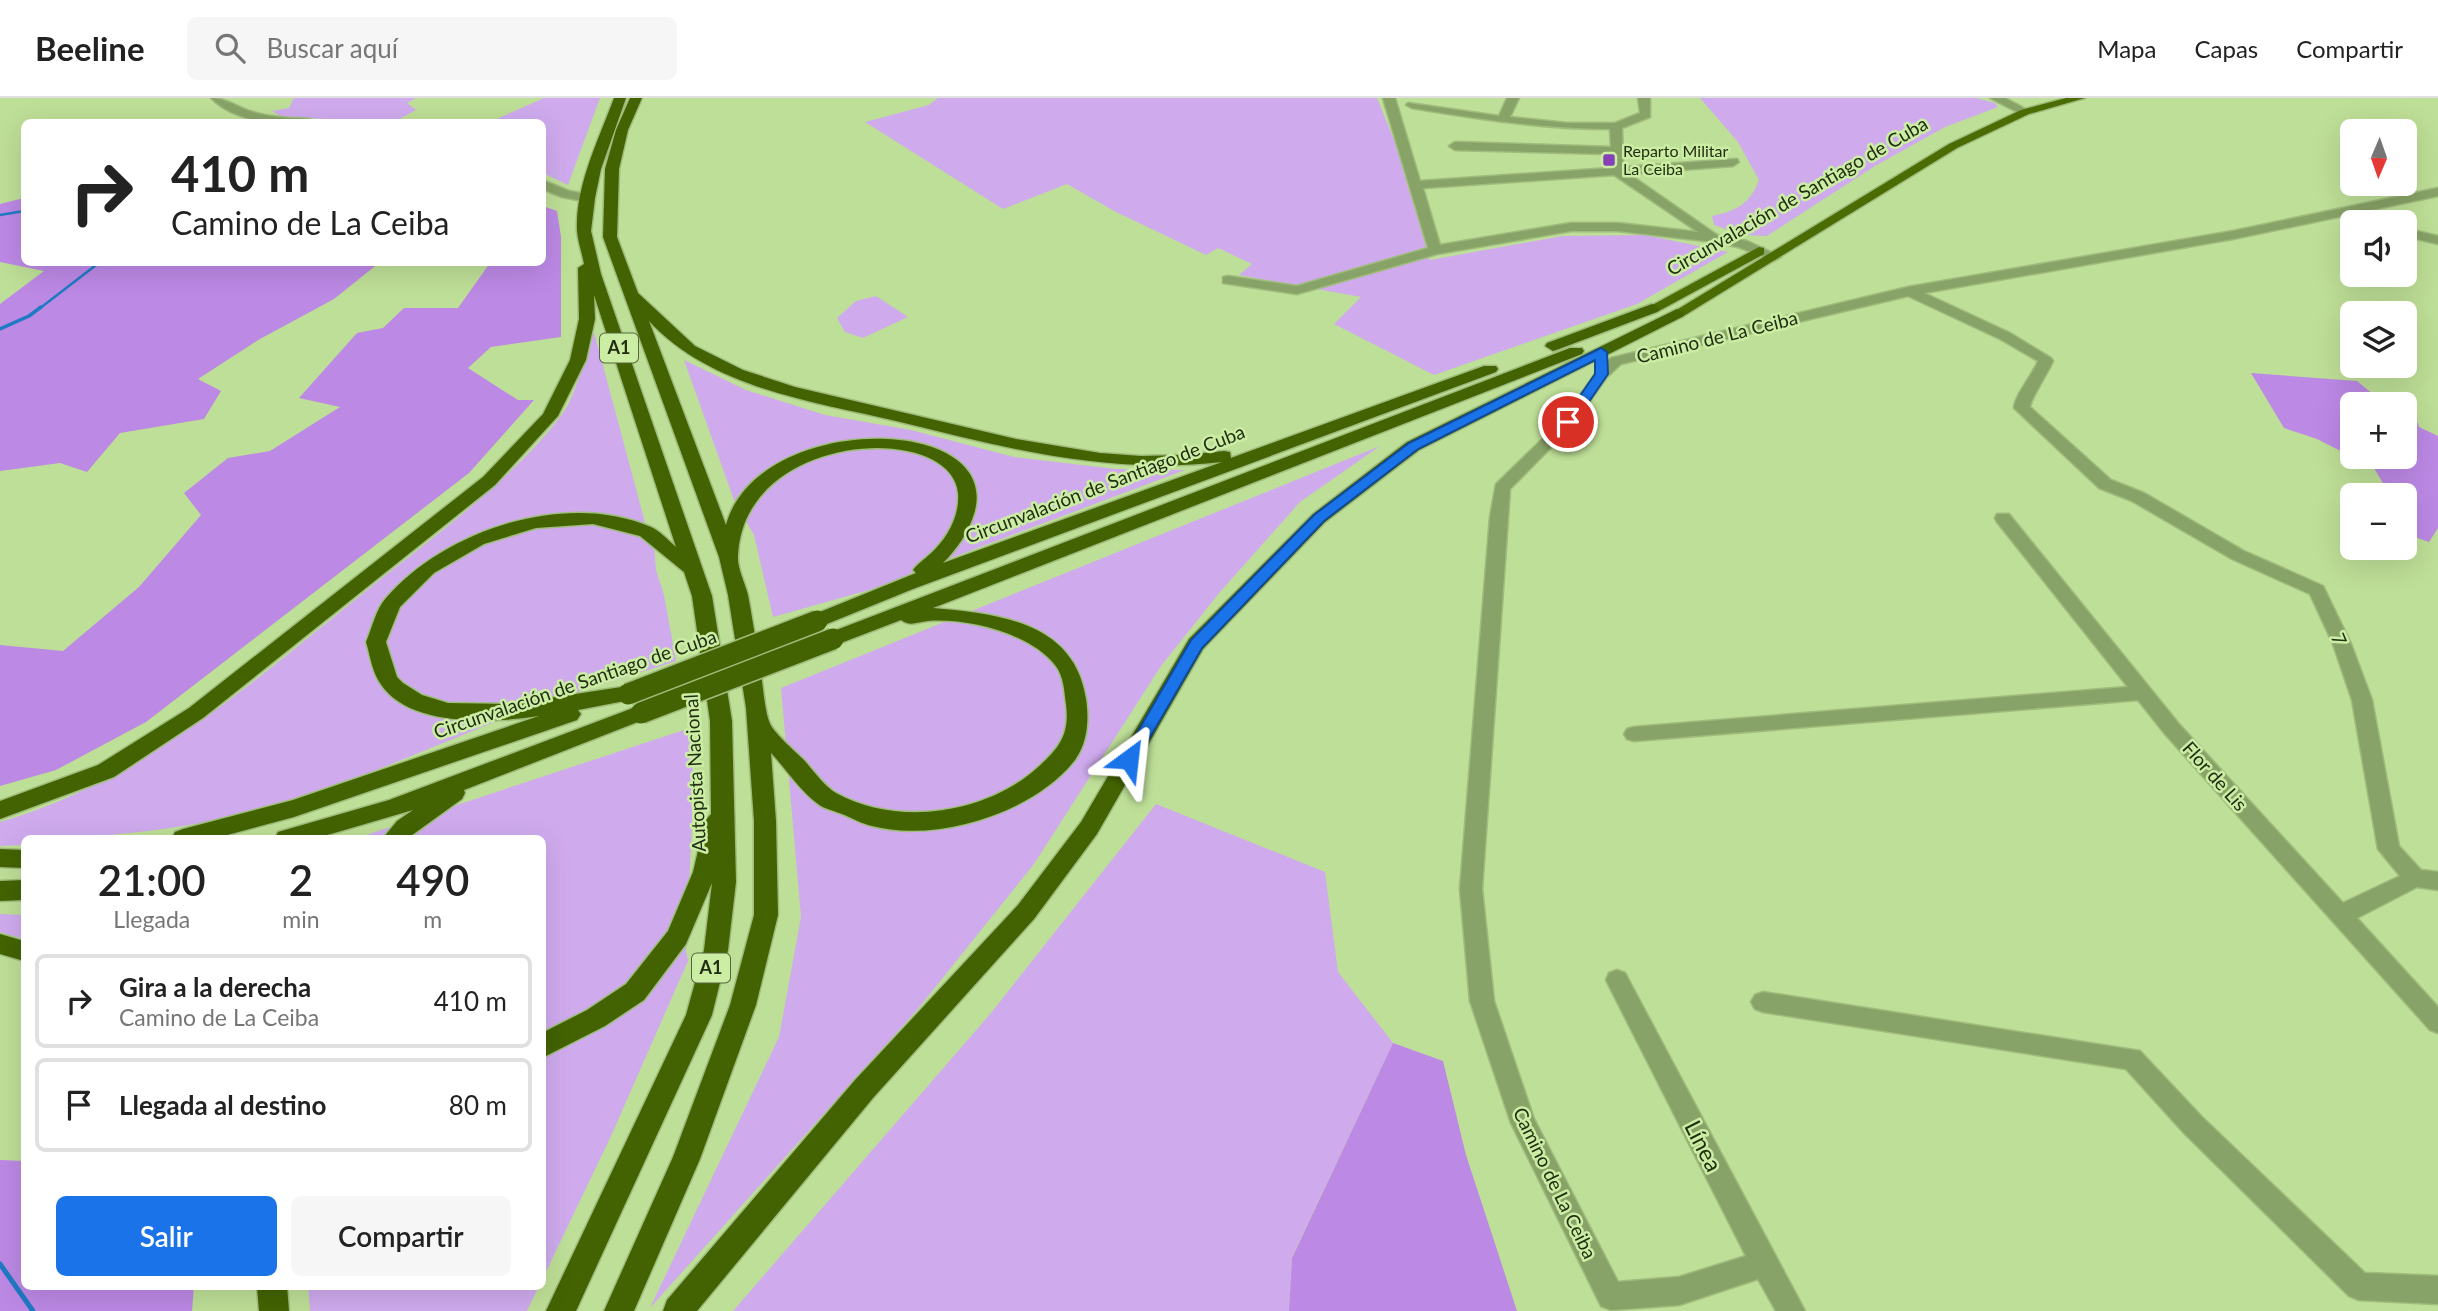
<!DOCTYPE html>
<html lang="es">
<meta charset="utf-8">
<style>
:root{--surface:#fff;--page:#f6f6f6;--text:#222;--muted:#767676;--line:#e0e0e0;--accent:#1a73e8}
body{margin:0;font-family:Lato,sans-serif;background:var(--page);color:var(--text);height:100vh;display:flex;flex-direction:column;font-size:26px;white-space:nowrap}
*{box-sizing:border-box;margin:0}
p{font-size:23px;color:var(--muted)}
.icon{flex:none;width:38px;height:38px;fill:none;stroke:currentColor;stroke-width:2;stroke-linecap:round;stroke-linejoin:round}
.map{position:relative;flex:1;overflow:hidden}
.drawer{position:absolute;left:21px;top:737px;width:525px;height:455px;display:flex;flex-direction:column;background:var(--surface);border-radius:10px;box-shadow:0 7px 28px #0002}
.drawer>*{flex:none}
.top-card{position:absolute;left:21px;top:21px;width:525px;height:147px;border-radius:10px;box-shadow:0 7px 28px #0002;background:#fff;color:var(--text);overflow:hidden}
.needle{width:46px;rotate:182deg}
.controls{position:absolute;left:2340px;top:21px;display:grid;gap:14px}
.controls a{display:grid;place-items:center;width:77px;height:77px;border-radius:10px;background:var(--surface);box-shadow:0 7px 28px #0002;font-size:35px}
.pin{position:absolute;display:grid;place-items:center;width:60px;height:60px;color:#fff;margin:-30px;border:4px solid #fff;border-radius:50%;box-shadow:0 2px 7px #0007}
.me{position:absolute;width:77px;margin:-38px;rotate:30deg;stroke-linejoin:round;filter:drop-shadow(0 0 5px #0008)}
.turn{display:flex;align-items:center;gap:24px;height:147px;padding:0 35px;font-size:32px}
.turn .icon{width:91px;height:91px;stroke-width:2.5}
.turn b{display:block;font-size:49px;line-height:60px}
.eta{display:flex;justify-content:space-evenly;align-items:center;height:119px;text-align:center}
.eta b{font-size:42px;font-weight:600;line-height:49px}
.primary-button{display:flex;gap:14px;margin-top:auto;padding:14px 35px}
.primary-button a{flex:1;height:80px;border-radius:10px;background:var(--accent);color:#fff;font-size:28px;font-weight:600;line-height:80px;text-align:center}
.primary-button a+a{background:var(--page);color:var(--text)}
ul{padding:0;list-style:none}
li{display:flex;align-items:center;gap:21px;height:94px;margin:0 14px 10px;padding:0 21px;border:4px solid var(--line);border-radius:10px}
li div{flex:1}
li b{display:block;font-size:26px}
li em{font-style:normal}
header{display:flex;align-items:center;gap:42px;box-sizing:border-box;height:98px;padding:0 35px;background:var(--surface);border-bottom:2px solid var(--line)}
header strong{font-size:33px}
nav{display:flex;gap:38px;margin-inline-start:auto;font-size:24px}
.search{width:490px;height:63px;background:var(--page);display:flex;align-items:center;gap:18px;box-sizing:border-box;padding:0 24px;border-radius:10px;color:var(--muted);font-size:26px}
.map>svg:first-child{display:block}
.green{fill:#cfabee}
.forest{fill:#bc89e5}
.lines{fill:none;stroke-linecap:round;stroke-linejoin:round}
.stream-far2{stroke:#207ac3;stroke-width:2.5}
.stream-far1{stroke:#207ac3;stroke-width:3.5}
.stream{stroke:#207ac3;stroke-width:5}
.minor-casing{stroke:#9fbc7c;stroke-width:3}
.trunk-casing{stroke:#9fbc7c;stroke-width:3}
.motorway-casing{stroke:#9fbc7c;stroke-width:3}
.minor{fill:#88a367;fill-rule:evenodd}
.trunk{fill:#4a6c02;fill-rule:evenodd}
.motorway{fill:#436302;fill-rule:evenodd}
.motorway-bridge-casing{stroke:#9fbc7c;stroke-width:24;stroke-linecap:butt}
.motorway-bridge{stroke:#436302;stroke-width:21}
.route{fill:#1a73e8;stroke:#114b97;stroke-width:2}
.poi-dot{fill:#8541b5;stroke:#cbeda4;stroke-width:2.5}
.labels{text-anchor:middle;stroke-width:5;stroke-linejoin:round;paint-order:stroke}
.far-poi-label{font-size:16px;fill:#222e11;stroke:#cbeda4;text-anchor:start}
.shield{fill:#cbeda4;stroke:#55673d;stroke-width:2}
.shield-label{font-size:18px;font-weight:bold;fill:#222e11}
.street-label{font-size:19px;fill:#222e11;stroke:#cbeda4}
.near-street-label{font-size:23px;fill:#222e11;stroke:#cbeda4}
</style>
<header>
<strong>Beeline</strong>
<div class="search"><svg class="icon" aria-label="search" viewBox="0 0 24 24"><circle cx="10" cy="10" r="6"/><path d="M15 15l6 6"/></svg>Buscar aquí</div>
<nav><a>Mapa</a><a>Capas</a><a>Compartir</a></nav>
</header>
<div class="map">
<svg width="2438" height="1213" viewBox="0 0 2438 1213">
<rect width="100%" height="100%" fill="#bedf97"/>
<!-- green -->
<path class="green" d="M294 0H416L407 5 416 12 394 24 282 19 272 13 289 10Z
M544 0H600L568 87 543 75 542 24H490Z
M938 0H1377L1394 42 1430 162 1562 138 1645 137 1728 154 1637 206 1434 277 1334 226 1361 199 1239 177 1252 166 1218 150 1206 157 1114 113 1067 86 1003 111 865 24 929 7Z
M1700 0H1976L1995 5 1998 9 1945 29 1875 68 1767 138 1743 137 1714 127 1712 118C1736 113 1750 106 1759 82L1738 44Z
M876 198 908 219 863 240 845 234 837 220 856 203Z
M594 234 647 432 654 447 656 472 664 497 676 563C632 578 587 590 544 605 463 635 384 672 302 699 212 729 119 740 24 740V747L0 748V724C146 682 261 577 377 484 438 436 514 379 561 318 576 298 585 258 594 234Z
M684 262 746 292 825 317 911 332 1014 359 1116 371 1185 372 911 475 894 485 773 519 754 437 735 405Z
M1380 348 1300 404 1220 494 1161 568 1034 766 917 912 650 1210 779 939 801 819 781 590Z
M693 629 692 727 686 853 688 863 611 1038 543 1180 542 740H357Z
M1156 706 1325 774 1338 874 1393 945 1292 1159 1289 1213H733L991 915Z
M0 816 24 817V841L0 834Z
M308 1188H539L527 1213H310Z"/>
<!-- forest -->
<path class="forest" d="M24 100V164L379 165 334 201 260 241 198 281 221 293 204 321 120 335 87 374 60 365 0 373V206L44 173 0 164V106Z
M543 108 557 113 561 139V239L491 249 468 270 518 302H534L469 375 146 624 56 672 0 688V547L63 553 139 489 201 417 184 395 228 360 270 353 340 309 299 300 357 235 383 230 404 210H458L490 165 542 164Z
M2251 275 2357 283 2380 302 2391 306H2352V359H2404L2405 311 2414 314 2419 329 2438 338V430L2429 444 2415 439 2405 422 2404 397H2390L2374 370 2317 341 2284 330Z
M1393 945 1443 963 1466 1057 1517 1213H1289L1292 1160Z
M0 1062 24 1063V1188H194L192 1213H0Z"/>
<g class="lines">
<!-- stream-far2 -->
<path class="stream-far2" d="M0 117 24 113
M39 211 100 164"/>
<!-- stream-far1 -->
<path class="stream-far1" d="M0 231 29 218 41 209"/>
<!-- stream -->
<path class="stream" d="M0 1166 33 1213"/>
<!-- minor casing -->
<g class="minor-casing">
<path id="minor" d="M211 0C227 0 238 10 253 14 271 20 291 20 309 21L315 24C281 27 237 26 211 0Z
M1383 0H1395L1420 83 1611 70V56L1455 52 1449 48 1455 44 1611 49 1610 31C1543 31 1478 21 1412 10L1406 7 1408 5 1499 18 1507 0H1519L1510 19 1567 25H1615L1640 15 1638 0H1650V19L1622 30 1623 69 1737 61 1739 64 1733 68 1629 76 1717 137 1747 143 1781 159 1774 163 1738 149 1714 144 1618 133H1571L1437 156 1297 196 1223 185V179L1228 178 1297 188 1428 150ZM1614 77 1698 134 1618 125H1571L1440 147 1423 90Z
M1990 0H2005L2031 14 2021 16Z
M542 82 569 93 592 97 594 100 588 104 562 99 542 91Z
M2438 90V98L2233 141 1924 195 2010 235 2051 260 2053 263C2049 273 2030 302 2030 309L2111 382 2144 395 2244 453 2323 488 2351 546 2372 602 2399 748 2421 772 2438 774V792L2417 789 2357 820 2438 909V935L2430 932 2165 636 2138 602 1634 643 1627 641 1624 636 1627 631 1634 629 2128 589 1997 424 1995 420 1997 416H2009L2179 626 2343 805 2400 778 2378 751 2352 602 2333 546 2310 496 2232 461 2132 403 2099 390 2014 310C2014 299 2033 276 2038 263L2000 241 1908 198 1621 266 1607 279 1573 327 1510 391 1482 791 1494 903 1534 1021 1618 1184 1679 1179 1746 1158 1606 882 1609 875 1617 872 1625 875 1805 1213H1776L1758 1181 1679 1207 1611 1212 1601 1208 1511 1025 1470 903 1460 791 1490 419 1496 386 1563 321 1597 273 1611 260 1908 189 2233 133Z
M2404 130 2438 138V146L2404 138Z
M1763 894 2140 953 2202 1019 2365 1175 2438 1178V1206L2359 1202 2349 1198 2184 1035 2126 971 1763 914 1755 911 1751 904 1755 897Z"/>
</g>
<!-- trunk casing -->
<g class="trunk-casing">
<path id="trunk" d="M2066 0H2085L2029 16 1957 50 1682 219H1672L1670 216 1949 46 2021 12Z
M1759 149 1764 150V156L1657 214 1652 215 1645 211Z"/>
</g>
<!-- motorway casing -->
<g class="motorway-casing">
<path id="motorway" d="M614 0H626L601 71 595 100 591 133 601 176 712 498 732 623 736 784 728 852 712 917 576 1213H546L686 917 704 852 712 785 686 846 644 902 605 928 542 960V935L587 912 626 886 668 833 693 774 705 723 711 716 710 623 692 498 684 474 640 438 593 426 536 430 484 446 434 475 400 509 386 544 397 579 403 585 422 597 448 605 510 606 628 588 635 591 638 596 635 601 578 612 581 616 577 622 294 719 216 740H172L175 734 183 731 293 702 539 618C494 625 408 630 380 585 372 574 370 557 366 544 372 530 376 511 386 500 445 432 566 392 651 429 660 433 669 443 676 449L594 197 595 221 586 262 558 318 495 387 203 620 114 679 0 721V703L98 667 189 610 483 379 543 316 570 262 579 221 578 170 584 166C582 155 578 144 577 133 575 88 599 41 614 0Z
M630 0H642L628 32 619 71 617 139 638 195 695 248 743 272 795 289 1016 341 1100 355 1141 358 1183 357 1224 353 1230 354 1231 360 1484 268H1496L1498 271 1496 274 913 491 817 530 810 528 807 523 810 518 916 475 913 472C918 465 924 462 930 456 947 441 960 418 958 395 951 323 743 333 738 458 737 470 745 485 748 497 752 518 755 539 759 560 762 577 764 610 769 623 772 634 795 653 804 662 813 672 824 688 836 695 897 729 986 716 1037 670 1059 650 1070 637 1066 606 1064 593 1064 578 1055 567 1030 535 967 520 928 523 917 524 910 529 901 522L833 548 826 546 823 541 826 536 1570 250H1582L1584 253 1582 256 933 510C998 516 1074 523 1086 601 1089 621 1088 644 1075 662 1034 715 936 745 872 728 862 726 852 720 842 716 835 713 824 711 818 706 800 693 786 671 771 655L776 723 778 817 756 907 700 1061 634 1213H604L673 1059 730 907 754 817V723L746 610 728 497 719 459 603 139 605 71 616 32ZM649 223C711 290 811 303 896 323 1006 350 1108 377 1222 364L943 465C957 451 968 435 974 416 1005 315 757 313 726 427Z
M1652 206 1657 208 1660 211 1657 214 1559 251 1553 253 1545 248 1547 245Z
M1677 211 1685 216 1682 219 1419 352 1325 424 1203 551 1097 736 1034 821 873 1000 697 1213H663L667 1202 855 982 1018 807 1081 724 1189 541 1313 416 1407 344Z
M641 607 648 610 652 615 648 620 464 692 465 695 462 701 408 740H383L397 723 413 712 317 740H275L278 734 389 702Z
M0 751 24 752V770L0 769Z
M24 782V802L0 803V783Z
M0 836 24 843V863L0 856Z
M257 1188H287L289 1213H259Z"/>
</g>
<!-- minor -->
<use href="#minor" class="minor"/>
<!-- trunk -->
<use href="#trunk" class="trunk"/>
<!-- motorway -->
<use href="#motorway" class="motorway"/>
<!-- motorway-bridge casing -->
<g class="motorway-bridge-casing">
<path id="motorway-bridge" d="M628 596 817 523
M641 615 833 541"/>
</g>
<!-- motorway-bridge -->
<use href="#motorway-bridge" class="motorway-bridge"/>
</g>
<!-- route -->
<path class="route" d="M1601 250 1607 254 1608 276 1573 327H1564L1562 324 1595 276V262L1418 351 1324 423 1202 550 1135 665H1124L1121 661 1124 657 1191 542 1314 417 1409 345Z"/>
<!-- markers -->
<rect class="poi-dot" x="1602" y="55" width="14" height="14" rx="3.5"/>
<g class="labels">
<!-- far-poi labels -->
<g class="far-poi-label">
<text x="1623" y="59">Reparto Militar<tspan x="1623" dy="18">La Ceiba</tspan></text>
</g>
<!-- shield labels -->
<g class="shield">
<rect x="600" y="235.5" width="38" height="29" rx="5"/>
<rect x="692" y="855.5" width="38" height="29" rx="5"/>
</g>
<g class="shield-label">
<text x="619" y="256">A1</text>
<text x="711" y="876">A1</text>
</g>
<!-- street labels -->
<g class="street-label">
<text transform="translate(1797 98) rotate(-30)" y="7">Circunvalación de Santiago de Cuba</text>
<text transform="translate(1717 239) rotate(-14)" y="7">Camino de La Ceiba</text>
<text transform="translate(1105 386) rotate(-21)" y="7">Circunvalación de Santiago de Cuba</text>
<text transform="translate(2339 541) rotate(67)" y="7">7</text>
<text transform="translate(575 586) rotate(-19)" y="7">Circunvalación de Santiago de Cuba</text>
<text transform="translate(695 675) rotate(-93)" y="7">Autopista Nacional</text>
<text transform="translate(2215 678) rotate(48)" y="7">Flor de Lis</text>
<text transform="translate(1555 1085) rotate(64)" y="7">Camino de La Ceiba</text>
</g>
<!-- near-street labels -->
<g class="near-street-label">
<text transform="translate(1703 1048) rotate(63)" y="8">Línea</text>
</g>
</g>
</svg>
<div class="controls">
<a><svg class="needle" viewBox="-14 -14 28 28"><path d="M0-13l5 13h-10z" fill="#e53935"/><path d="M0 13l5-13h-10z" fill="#767676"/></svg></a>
<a><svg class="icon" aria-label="sound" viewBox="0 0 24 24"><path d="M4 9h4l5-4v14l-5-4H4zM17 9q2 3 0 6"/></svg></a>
<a><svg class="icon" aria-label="layers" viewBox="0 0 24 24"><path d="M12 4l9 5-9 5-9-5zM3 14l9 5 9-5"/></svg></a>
<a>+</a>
<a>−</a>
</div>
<div class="pin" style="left:1568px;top:324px;background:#d93025"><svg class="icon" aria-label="arrive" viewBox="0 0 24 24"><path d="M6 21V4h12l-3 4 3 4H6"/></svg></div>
<svg class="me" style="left:1129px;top:661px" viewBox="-20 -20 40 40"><path d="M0-17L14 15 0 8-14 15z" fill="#1a73e8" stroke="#fff" stroke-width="4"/></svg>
<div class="top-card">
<div class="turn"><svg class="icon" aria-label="right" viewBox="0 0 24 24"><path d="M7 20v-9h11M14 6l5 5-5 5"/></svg><div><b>410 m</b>Camino de La Ceiba</div></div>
</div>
<section class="drawer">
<div class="eta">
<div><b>21:00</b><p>Llegada</p></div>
<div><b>2</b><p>min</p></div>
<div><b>490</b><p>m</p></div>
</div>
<ul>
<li><svg class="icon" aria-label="right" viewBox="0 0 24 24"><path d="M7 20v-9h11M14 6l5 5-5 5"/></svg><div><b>Gira a la derecha</b><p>Camino de La Ceiba</p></div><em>410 m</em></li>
<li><svg class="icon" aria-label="arrive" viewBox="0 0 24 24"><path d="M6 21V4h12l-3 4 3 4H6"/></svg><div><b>Llegada al destino</b></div><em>80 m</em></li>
</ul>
<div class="primary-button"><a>Salir</a><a>Compartir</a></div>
</section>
</div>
